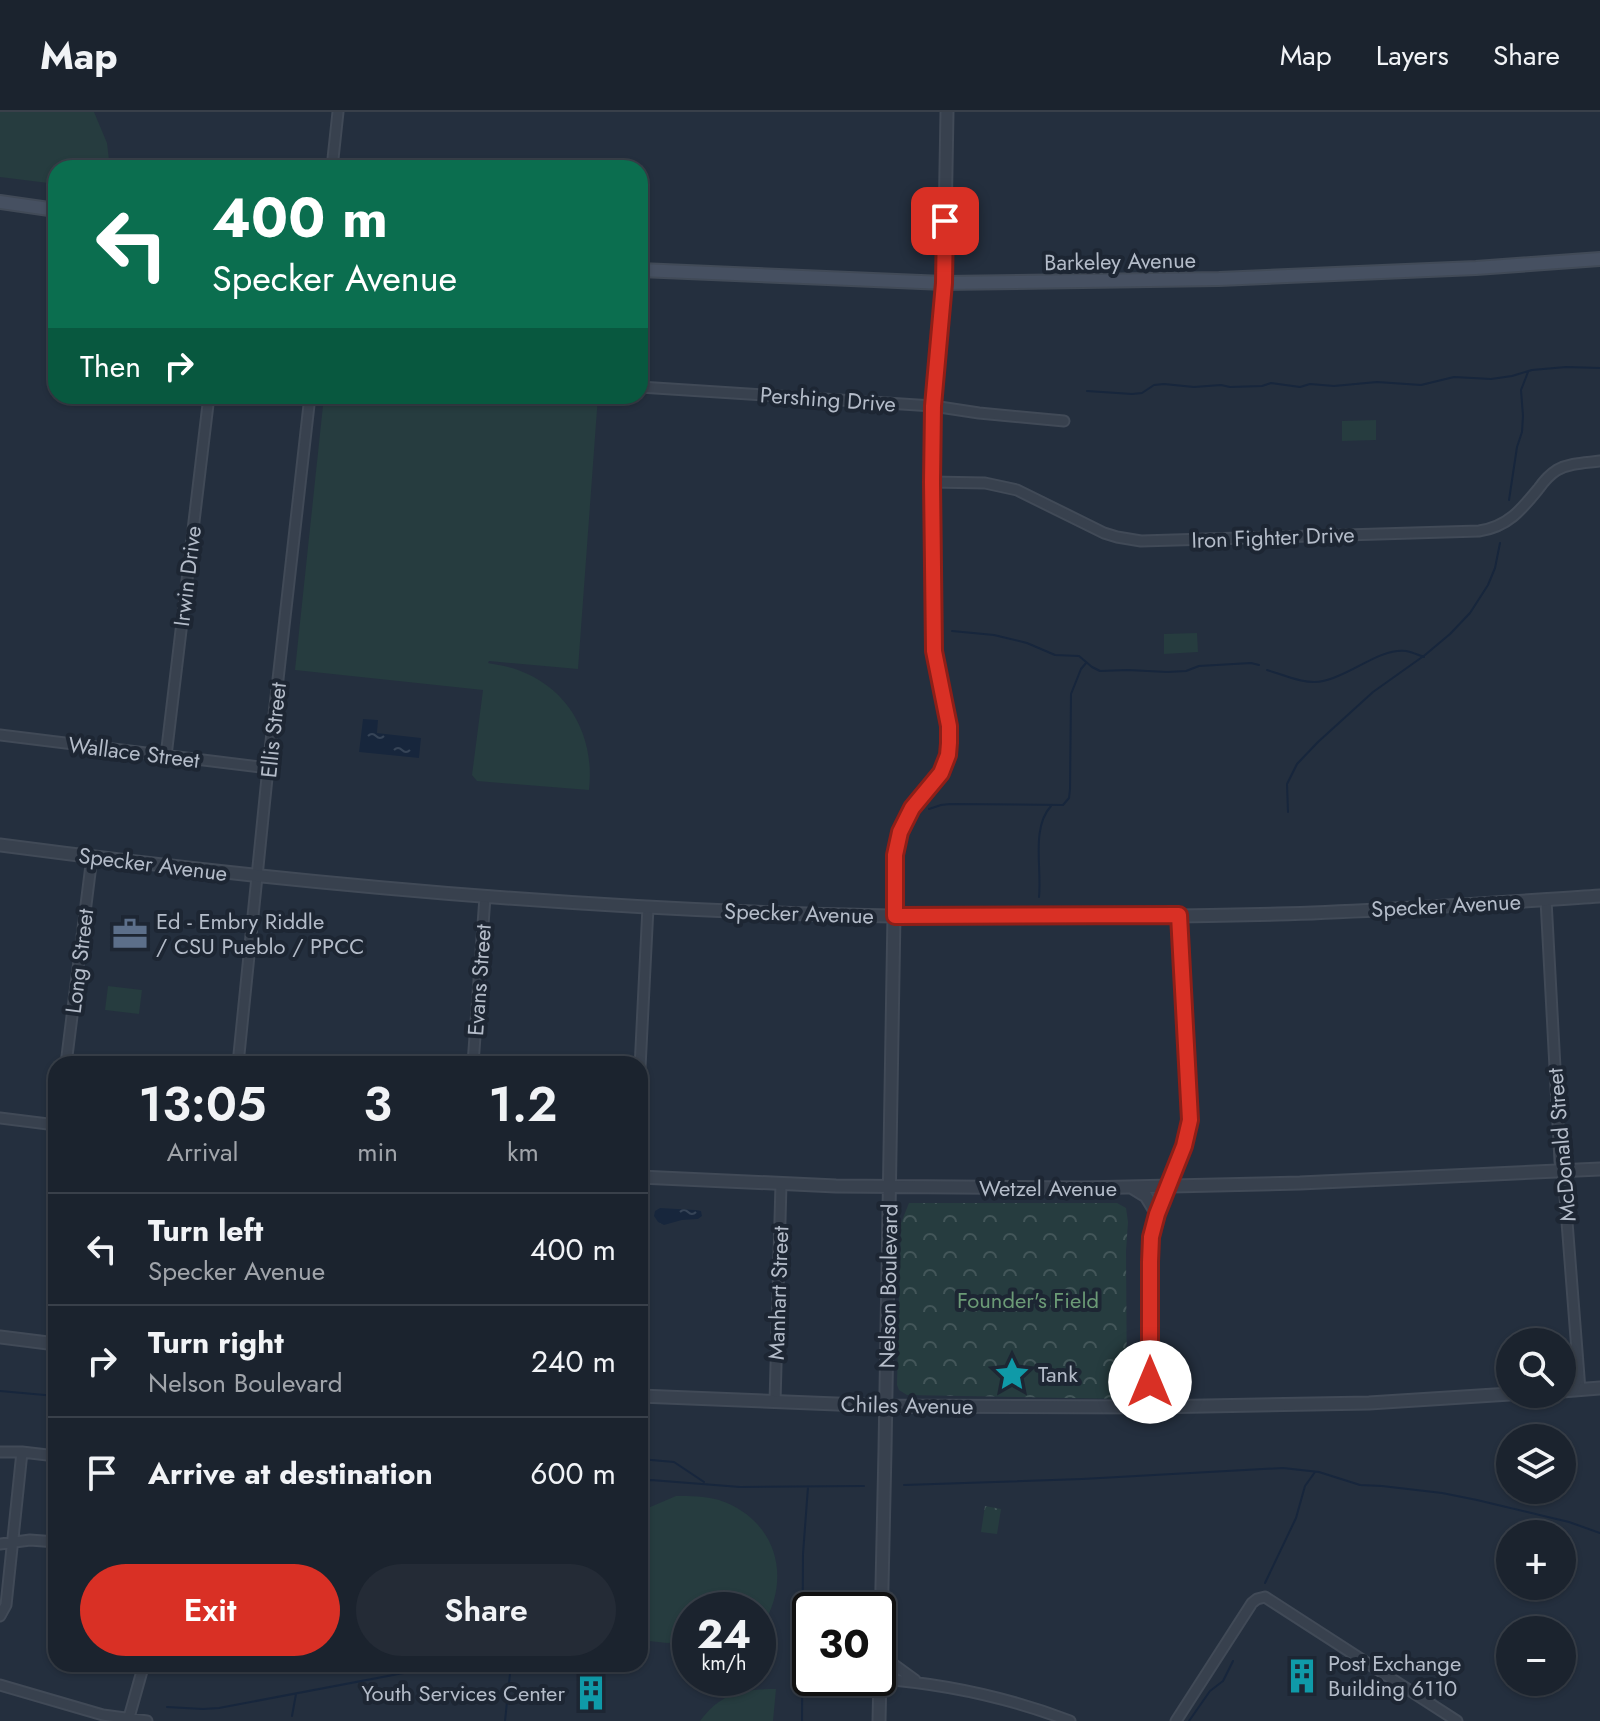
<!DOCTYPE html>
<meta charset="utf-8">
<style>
:root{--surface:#1b232e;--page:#242b36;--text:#f1f3f6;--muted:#a0a4aa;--line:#39404a;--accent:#d93025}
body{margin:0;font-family:Jost,sans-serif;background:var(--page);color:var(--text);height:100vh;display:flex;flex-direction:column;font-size:30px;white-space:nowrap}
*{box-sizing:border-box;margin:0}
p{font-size:26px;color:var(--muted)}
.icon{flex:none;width:44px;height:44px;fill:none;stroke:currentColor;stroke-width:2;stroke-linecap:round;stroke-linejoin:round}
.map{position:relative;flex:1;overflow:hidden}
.panel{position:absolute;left:48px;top:944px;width:600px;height:616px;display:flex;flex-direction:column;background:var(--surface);border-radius:24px;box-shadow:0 2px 6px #0004,0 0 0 2px var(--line)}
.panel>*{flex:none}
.banner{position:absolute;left:48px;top:48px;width:600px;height:244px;border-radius:24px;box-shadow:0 2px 6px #0004,0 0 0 2px var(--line);background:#0b6e4f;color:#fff;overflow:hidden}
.controls{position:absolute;left:1496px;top:1216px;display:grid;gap:16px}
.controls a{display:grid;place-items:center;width:80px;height:80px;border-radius:50%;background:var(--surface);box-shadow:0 2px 6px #0004,0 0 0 2px var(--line);font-size:40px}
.speed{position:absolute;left:672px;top:1480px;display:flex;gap:16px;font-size:40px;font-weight:700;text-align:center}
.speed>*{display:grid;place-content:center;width:104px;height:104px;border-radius:50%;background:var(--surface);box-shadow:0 2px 6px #0004,0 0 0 2px var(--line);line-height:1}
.speed small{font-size:20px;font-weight:400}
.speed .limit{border:4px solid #111;border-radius:12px;background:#fff;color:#111}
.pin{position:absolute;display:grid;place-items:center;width:68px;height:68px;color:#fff;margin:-34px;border-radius:16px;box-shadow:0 4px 12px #0006}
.me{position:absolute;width:88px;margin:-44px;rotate:0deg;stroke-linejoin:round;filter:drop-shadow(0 0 6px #0008)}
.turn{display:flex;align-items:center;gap:28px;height:168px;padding:0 32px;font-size:36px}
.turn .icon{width:104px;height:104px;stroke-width:2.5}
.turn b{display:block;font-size:56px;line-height:68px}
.then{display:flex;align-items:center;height:76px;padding:0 32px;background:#0003;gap:16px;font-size:30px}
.eta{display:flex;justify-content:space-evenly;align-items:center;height:136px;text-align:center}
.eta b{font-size:48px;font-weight:600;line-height:56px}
.action{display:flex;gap:16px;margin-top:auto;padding:16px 32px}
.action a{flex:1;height:92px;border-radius:48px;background:var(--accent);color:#fff;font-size:32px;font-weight:600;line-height:92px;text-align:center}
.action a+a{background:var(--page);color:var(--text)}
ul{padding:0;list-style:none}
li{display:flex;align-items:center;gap:24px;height:112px;padding:0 32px;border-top:2px solid var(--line)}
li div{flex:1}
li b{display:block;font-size:30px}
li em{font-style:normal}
header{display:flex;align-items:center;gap:48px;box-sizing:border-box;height:112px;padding:0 40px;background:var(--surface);border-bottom:2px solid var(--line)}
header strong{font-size:38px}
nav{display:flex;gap:44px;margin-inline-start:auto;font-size:28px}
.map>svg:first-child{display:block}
.grass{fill:#263c3f}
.park{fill:url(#park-crowns)}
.water{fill:url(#water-ripples)}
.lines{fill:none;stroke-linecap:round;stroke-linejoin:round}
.stream{stroke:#17263c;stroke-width:2}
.minor-casing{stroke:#414a57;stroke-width:13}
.tertiary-casing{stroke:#414a57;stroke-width:15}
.secondary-casing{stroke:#414a57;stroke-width:16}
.minor{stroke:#38414e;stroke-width:9}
.tertiary{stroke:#38414e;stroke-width:11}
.secondary{stroke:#465061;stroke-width:12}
.route-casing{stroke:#8d1f18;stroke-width:20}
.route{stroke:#d93025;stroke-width:14}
.labels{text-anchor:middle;stroke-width:8;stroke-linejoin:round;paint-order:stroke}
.street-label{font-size:22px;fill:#b4bcc9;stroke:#1d2633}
.poi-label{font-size:22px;fill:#b4bcc9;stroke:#1d2633;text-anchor:start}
.park-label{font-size:22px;fill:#6b9a76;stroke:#1d2633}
</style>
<header>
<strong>Map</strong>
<nav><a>Map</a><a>Layers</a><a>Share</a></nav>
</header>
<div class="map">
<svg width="1600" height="1609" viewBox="0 0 1600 1609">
<defs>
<pattern id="park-crowns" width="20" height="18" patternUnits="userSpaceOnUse" patternTransform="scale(2)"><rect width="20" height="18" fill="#263c3f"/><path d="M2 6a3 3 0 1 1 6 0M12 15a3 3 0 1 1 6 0" fill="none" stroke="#435659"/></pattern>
<pattern id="water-ripples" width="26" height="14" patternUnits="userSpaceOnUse" patternTransform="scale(2)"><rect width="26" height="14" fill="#17263c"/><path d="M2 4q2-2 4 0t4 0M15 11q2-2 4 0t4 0" fill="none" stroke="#364457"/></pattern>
</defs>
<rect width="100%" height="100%" fill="#242f3e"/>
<!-- grass -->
<path class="grass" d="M0 0H94L107 31 110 56H56V72L0 65Z
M324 284H598L578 557 489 549 488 551C497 553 508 554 518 558 570 577 595 625 589 678L477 669 472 663 483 578 295 558Z
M1376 308V328L1342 329V309Z
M1197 521 1198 540 1164 542V522Z
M108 874 142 878 139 902 105 898Z
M676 1384C690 1384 705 1384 719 1388 779 1408 794 1471 758 1520V1498H690V1529L667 1531 640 1528V1426L648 1396Z
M776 1577 773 1609H700C721 1581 742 1577 776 1577Z"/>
<!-- park -->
<path class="park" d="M909 1091H1117L1126 1096 1128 1110 1126 1139 1127 1284 1125 1287 907 1283 899 1278 897 1273 901 1111Z
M985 1394 1001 1397 997 1422 981 1420Z"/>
<!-- water -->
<path class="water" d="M363 607 378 608 377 621 421 626 419 646 359 640Z
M660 1096 696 1098 701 1099 702 1104 698 1107 682 1108 664 1113 658 1110 654 1104 655 1099Z"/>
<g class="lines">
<!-- stream -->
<path class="stream" d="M1087 279 1132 282 1142 281 1154 273 1164 272 1194 275 1221 273 1230 275 1262 274 1271 271 1300 275 1310 272 1334 274 1377 270 1421 273 1454 265 1491 267 1512 264 1532 258 1566 255 1600 256
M1509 388 1517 335 1522 320 1523 304 1521 278 1528 260
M952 519 994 523 1027 531 1055 543 1079 544 1092 555 1100 559 1128 558 1167 560 1186 559 1199 554 1251 551 1259 553
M1267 558C1284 563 1305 573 1323 569 1350 564 1379 536 1406 539 1412 540 1418 543 1424 545
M929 697 941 693 950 692 1063 693 1069 686 1070 677 1071 582 1081 557 1086 551
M1288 700 1287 672 1297 652 1318 630 1373 580 1425 543 1450 522 1470 501 1488 473 1495 456 1500 431
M1039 785C1042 756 1031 716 1051 694
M0 1279 56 1284
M640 1347 674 1350 704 1370
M904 1373 1082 1367 1283 1356 1319 1360 1360 1373 1382 1374 1442 1381 1477 1388 1569 1410 1600 1421
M640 1385 647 1369 651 1368 740 1375 864 1374
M1265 1471 1296 1406 1305 1374 1315 1360
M167 1595 203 1597 219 1596 451 1552
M292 1604 296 1582
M505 1609 511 1552
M802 1609 803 1442 808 1375
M1189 1609 1210 1579 1223 1569 1233 1549"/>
<!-- minor casing -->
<g class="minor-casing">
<path id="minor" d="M332 56 338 0
M640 275 933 294 979 301 1064 309
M932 370 985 371 1017 378 1104 421 1117 425 1141 429 1479 419C1508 415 1522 397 1539 376 1544 369 1549 363 1557 358 1570 351 1585 351 1600 349
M0 623 268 656
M166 644 209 284
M1546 788 1560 1049 1564 1071 1580 1278
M66 952 92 745
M238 952 268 656 310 284
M473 952 485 785
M640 956 648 795
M0 1006 56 1013
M775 1290 781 1072
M1151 1295V1125L1160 1094 1184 1034 1190 1008 1179 803
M0 1340H22L56 1344
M0 1432 30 1428 56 1430
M0 1504 6 1493 22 1340
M881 1538 893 1552 915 1568
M880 1567C948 1572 1007 1585 1070 1609
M0 1573 103 1603 147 1609
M128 1609 144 1552
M1176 1609 1252 1491 1257 1487 1265 1485 1457 1609"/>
</g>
<!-- tertiary casing -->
<g class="tertiary-casing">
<path id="tertiary" d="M0 733C296 772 593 799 891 804 1020 806 1149 805 1278 802 1386 799 1493 791 1600 784
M640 1065 836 1074 1082 1076 1300 1071 1600 1057
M1133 1076 1146 1084 1157 1102
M0 1225 56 1232
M1562 1279 1600 1276
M640 1284 886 1294 1151 1295 1369 1291 1510 1282
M879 1609 885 1338 895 743 903 711 912 696 941 661 948 643 949 631V614L934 539 932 370 933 294 944 171 947 0"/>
</g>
<!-- secondary casing -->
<g class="secondary-casing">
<path id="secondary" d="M0 90 56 98
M640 158 944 171 1219 167 1476 156 1600 147"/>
</g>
<!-- minor -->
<use href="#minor" class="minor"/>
<!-- tertiary -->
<use href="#tertiary" class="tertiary"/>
<!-- secondary -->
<use href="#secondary" class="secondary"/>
</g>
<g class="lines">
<!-- route casing -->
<g class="route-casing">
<path id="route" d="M945 109 944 171 933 294 932 370 934 539 949 614V631L948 643 941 661 912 696 900 720 895 743V804L1179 803 1190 1008 1184 1034 1157 1102 1151 1125 1150 1150V1270"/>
</g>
<!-- route -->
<use href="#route" class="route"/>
</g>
<!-- icons -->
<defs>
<g id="office-bare" transform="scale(2.76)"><path d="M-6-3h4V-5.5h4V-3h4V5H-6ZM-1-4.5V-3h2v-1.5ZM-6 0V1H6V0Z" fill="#5c6f8a" stroke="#1d2633" stroke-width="2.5" paint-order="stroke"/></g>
<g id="sight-bare" transform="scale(2.76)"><path d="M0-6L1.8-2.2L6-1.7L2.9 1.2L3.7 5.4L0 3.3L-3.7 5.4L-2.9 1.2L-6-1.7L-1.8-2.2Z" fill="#0f9aa8" stroke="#1d2633" stroke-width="2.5" paint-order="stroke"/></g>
<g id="building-bare" transform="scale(2.76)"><path d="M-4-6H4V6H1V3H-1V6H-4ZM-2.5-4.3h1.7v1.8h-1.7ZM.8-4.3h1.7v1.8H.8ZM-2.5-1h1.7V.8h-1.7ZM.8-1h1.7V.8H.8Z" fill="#0f9aa8" stroke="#1d2633" stroke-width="2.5" paint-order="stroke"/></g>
</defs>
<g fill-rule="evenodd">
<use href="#office-bare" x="130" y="822"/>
<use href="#sight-bare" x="1012" y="1262"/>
<use href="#building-bare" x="1302" y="1564"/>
<use href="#building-bare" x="591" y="1581"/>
</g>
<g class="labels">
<!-- street labels -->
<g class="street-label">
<text transform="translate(1120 149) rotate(-1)" y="8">Barkeley Avenue</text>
<text transform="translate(828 287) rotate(4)" y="8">Pershing Drive</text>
<text transform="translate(1273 425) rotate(-2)" y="8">Iron Fighter Drive</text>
<text transform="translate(187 464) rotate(-83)" y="8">Irwin Drive</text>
<text transform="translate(273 618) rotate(-84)" y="8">Ellis Street</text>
<text transform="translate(134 640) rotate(7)" y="8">Wallace Street</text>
<text transform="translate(153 752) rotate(7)" y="8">Specker Avenue</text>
<text transform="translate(1446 793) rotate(-3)" y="8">Specker Avenue</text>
<text transform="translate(799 801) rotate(2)" y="8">Specker Avenue</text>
<text transform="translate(79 849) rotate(-83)" y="8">Long Street</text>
<text transform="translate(479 868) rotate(-86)" y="8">Evans Street</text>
<text transform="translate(1561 1033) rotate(-95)" y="8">McDonald Street</text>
<text x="1048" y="1084">Wetzel Avenue</text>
<text transform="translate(888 1174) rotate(-89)" y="8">Nelson Boulevard</text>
<text transform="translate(778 1181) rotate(-88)" y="8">Manhart Street</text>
<text transform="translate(907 1293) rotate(1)" y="8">Chiles Avenue</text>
</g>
<!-- poi labels -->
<g class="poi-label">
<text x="156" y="817">Ed - Embry Riddle<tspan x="156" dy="25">/ CSU Pueblo / PPCC</tspan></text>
<text x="1038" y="1270">Tank</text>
<text x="1328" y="1559">Post Exchange<tspan x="1328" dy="25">Building 6110</tspan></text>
<text x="565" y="1589" text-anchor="end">Youth Services Center</text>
</g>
<!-- park labels -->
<g class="park-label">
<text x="1028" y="1196">Founder's Field</text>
</g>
</g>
</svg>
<div class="controls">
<a><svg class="icon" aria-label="search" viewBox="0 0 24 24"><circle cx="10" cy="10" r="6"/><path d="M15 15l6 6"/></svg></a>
<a><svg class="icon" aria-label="layers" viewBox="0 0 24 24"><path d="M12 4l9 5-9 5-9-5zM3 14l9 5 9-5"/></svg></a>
<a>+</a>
<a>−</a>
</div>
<div class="speed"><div>24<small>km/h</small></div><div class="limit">30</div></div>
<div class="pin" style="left:945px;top:109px;background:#d93025"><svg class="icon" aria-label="arrive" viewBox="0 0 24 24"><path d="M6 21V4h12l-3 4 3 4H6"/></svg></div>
<svg class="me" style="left:1150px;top:1270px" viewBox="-20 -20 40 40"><circle r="19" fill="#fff"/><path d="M0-13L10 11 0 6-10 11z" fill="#d93025"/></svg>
<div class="banner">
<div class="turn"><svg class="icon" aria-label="left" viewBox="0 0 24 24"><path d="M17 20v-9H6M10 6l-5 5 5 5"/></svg><div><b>400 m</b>Specker Avenue</div></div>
<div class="then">Then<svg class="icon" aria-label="right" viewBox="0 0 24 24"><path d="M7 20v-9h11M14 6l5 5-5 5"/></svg></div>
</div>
<section class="panel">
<div class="eta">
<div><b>13:05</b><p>Arrival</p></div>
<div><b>3</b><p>min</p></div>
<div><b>1.2</b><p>km</p></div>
</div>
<ul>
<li><svg class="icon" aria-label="left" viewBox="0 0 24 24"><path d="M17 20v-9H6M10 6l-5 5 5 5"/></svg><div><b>Turn left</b><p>Specker Avenue</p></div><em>400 m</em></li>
<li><svg class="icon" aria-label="right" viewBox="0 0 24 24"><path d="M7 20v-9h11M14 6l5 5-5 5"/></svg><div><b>Turn right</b><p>Nelson Boulevard</p></div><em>240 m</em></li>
<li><svg class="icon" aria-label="arrive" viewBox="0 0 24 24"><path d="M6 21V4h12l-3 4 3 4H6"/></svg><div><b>Arrive at destination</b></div><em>600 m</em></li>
</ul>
<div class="action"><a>Exit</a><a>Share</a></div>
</section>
</div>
